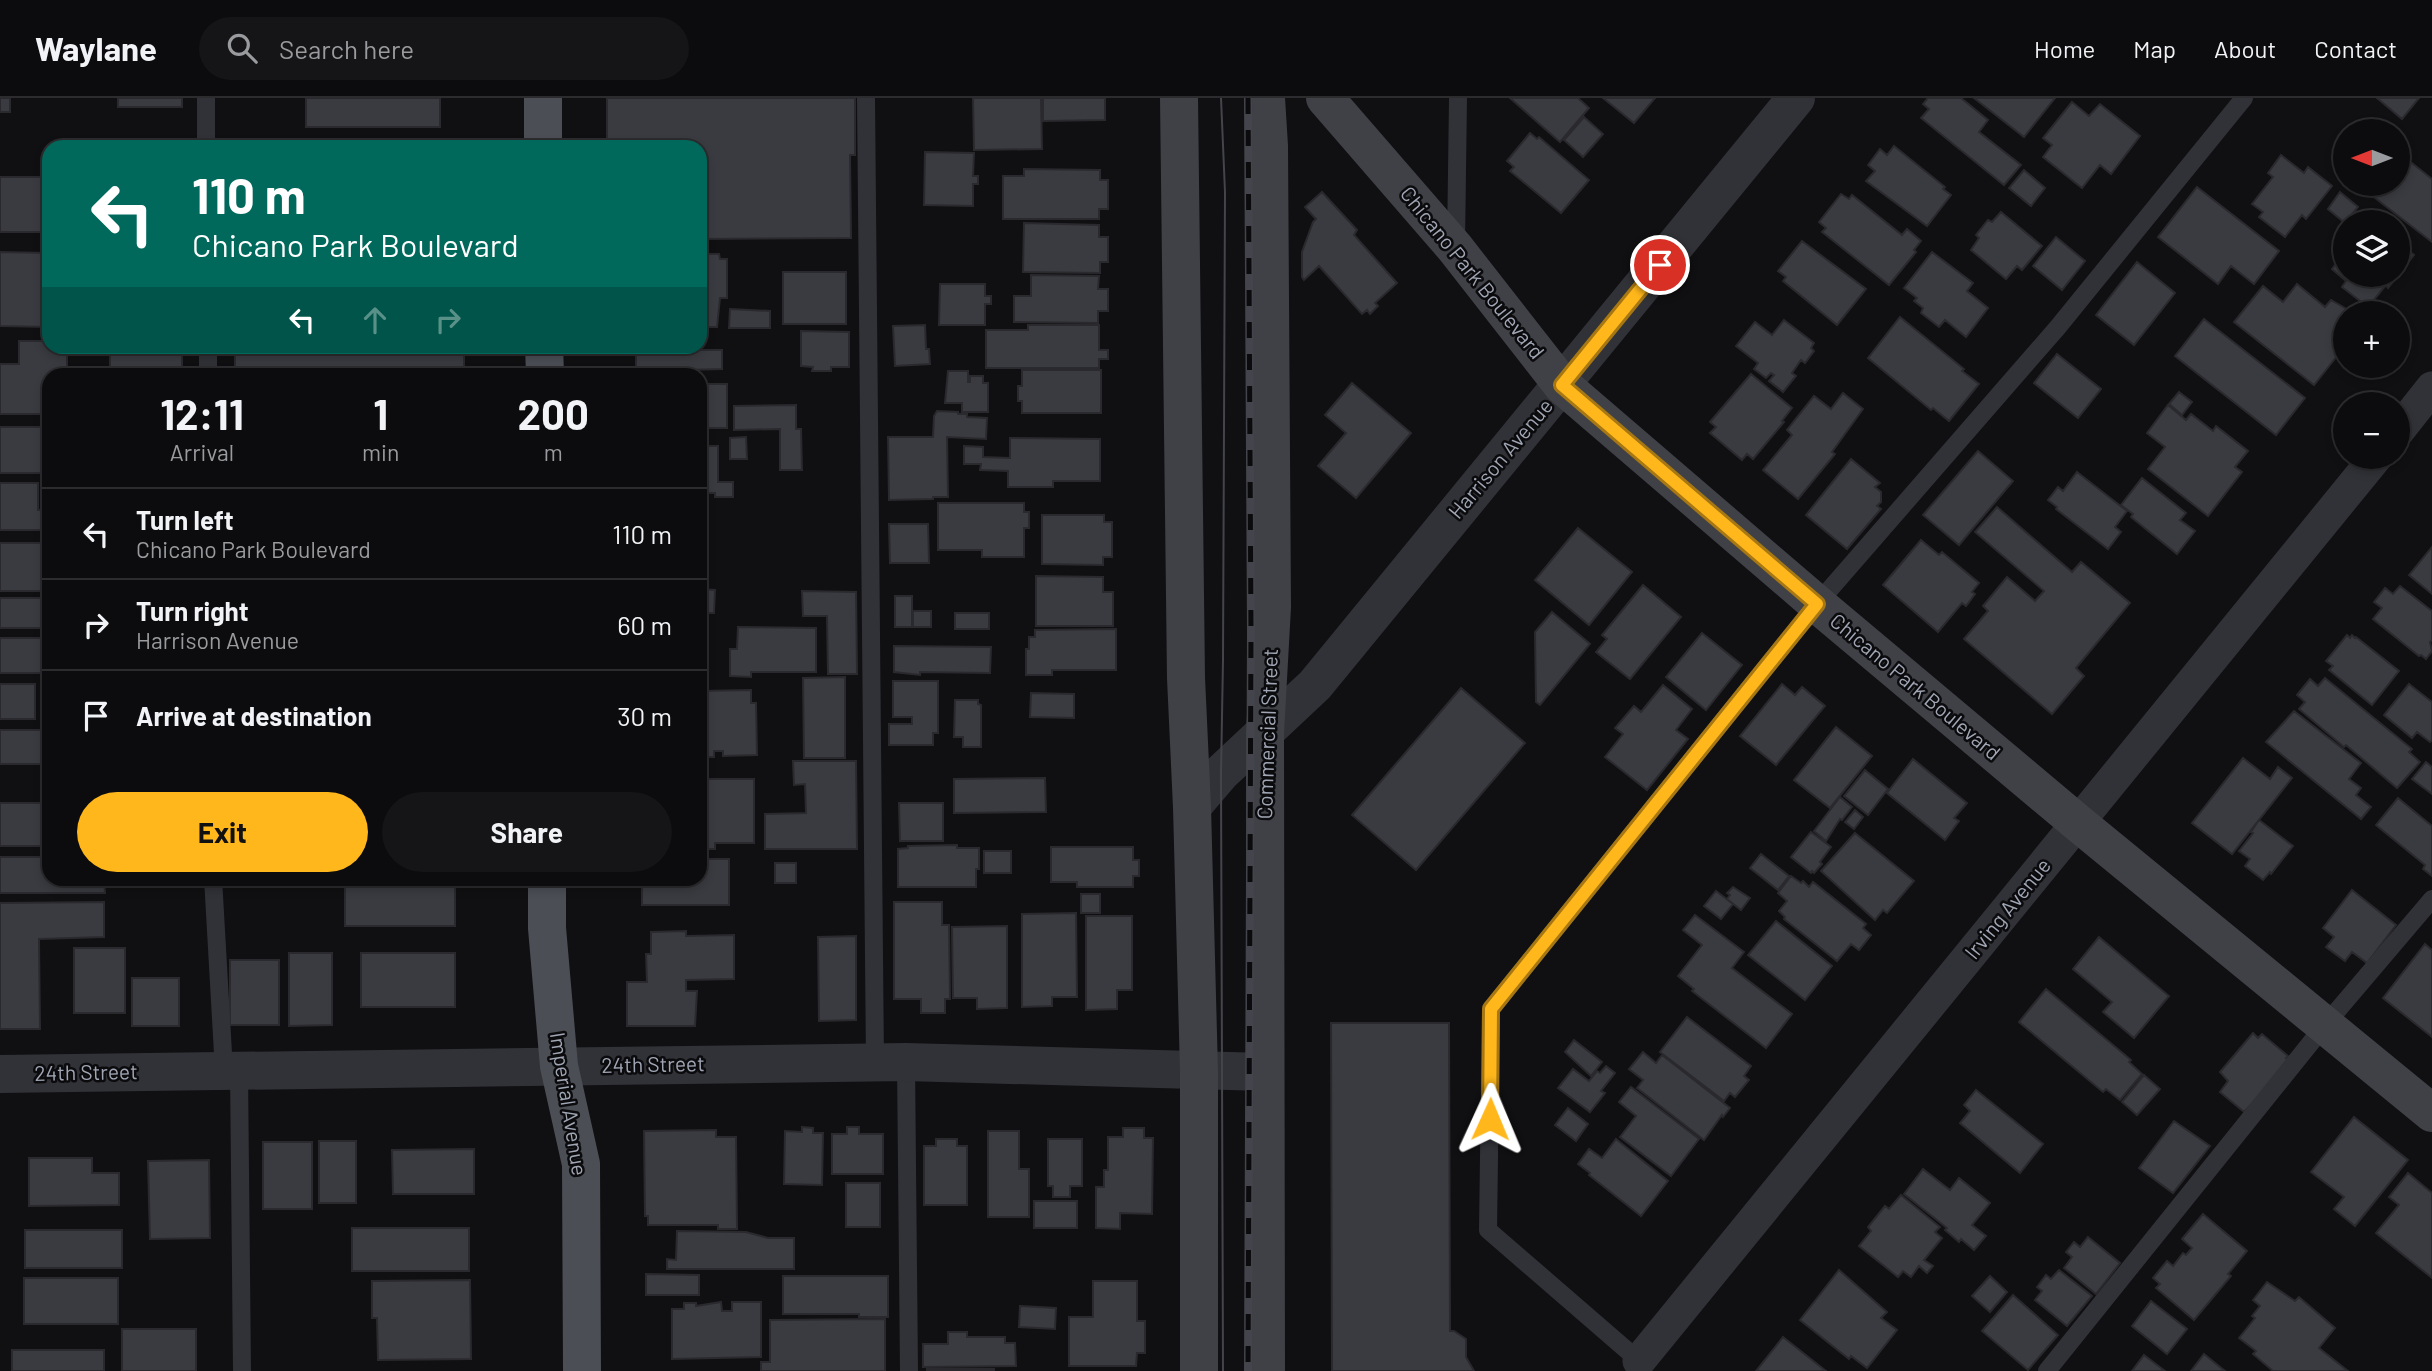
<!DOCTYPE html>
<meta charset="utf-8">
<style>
:root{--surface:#0c0c0e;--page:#151517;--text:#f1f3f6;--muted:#9a9b9e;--line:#2c2c2e;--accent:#ffb71b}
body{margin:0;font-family:Barlow,sans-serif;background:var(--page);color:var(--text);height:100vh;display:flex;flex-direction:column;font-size:26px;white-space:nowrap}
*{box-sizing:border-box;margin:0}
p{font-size:23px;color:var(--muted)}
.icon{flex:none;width:38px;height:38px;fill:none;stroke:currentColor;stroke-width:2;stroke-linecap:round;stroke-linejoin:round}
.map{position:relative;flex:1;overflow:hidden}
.sheet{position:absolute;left:42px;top:270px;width:665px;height:518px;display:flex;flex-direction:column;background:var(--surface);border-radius:21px;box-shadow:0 4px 10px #0003,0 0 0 2px var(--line)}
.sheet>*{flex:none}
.banner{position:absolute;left:42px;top:42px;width:665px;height:214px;border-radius:21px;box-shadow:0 4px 10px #0003,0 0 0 2px var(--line);background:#00695c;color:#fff;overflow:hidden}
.needle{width:46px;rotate:270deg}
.fabs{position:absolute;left:2333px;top:21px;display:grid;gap:14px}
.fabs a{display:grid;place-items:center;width:77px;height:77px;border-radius:50%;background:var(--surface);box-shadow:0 4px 10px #0003,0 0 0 2px var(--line);font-size:35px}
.pin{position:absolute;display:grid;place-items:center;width:60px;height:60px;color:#fff;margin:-30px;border:4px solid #fff;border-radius:50%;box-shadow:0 2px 7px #0007}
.me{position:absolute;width:77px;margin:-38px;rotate:1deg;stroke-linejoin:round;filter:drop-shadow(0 0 5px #0008)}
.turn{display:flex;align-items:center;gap:24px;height:147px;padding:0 35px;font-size:32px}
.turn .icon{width:91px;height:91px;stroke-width:2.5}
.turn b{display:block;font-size:49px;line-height:60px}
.lanes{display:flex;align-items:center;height:66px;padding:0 35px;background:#0003;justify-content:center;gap:35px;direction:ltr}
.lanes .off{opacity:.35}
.eta{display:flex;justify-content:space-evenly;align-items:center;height:119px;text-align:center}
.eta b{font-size:42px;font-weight:700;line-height:49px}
.cta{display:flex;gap:14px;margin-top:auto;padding:14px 35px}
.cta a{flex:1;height:80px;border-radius:42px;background:var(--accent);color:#111;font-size:28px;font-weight:700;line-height:80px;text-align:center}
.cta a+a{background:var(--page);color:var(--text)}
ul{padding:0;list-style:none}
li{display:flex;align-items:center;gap:21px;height:91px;padding:0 35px;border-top:2px solid var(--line)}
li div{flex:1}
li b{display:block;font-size:26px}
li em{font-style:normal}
header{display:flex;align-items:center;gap:42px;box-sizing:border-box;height:98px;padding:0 35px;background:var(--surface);border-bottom:2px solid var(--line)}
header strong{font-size:33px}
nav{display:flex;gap:38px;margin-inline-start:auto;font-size:24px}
.search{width:490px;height:63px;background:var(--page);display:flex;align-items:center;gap:18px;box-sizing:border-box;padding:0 24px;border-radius:38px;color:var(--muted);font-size:26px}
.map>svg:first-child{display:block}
.building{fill:#3a3b40;stroke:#2a2a2e;stroke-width:2}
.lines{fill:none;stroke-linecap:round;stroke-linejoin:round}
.service{stroke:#313237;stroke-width:18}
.minor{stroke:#313237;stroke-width:33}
.tertiary{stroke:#313237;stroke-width:38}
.secondary{stroke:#3f4147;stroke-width:38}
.primary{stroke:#4c4e56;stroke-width:38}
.tram{stroke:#44454c;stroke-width:2}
.rail-casing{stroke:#44454c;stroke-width:8}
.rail{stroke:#0b0b0d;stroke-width:5;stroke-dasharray:16;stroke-linecap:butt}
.route-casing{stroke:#a67712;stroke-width:18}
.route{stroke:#ffb71b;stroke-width:12}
.labels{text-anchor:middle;stroke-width:5;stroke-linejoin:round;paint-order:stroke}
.street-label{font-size:21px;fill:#a0a6b4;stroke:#0b0b0d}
</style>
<header>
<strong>Waylane</strong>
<div class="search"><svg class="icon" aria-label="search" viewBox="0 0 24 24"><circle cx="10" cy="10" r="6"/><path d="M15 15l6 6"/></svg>Search here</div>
<nav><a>Home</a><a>Map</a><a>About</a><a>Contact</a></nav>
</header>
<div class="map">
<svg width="2432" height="1273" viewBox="0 0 2432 1273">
<rect width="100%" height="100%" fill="#101012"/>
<!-- building -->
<path class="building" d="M0 0H10V14H0Z
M118 0H182V9H118Z
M306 0H440V29H306Z
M607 0H855V57H850L851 140 700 141V49H607Z
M973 0H1041L1042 51 974 52Z
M1043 0H1105V22L1043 23Z
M1510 0H1578L1589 10 1560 44Z
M1603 0H1655L1634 25Z
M1928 0H1961L1988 22 1979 34 2021 67 2004 87 1921 20 1929 11 1923 6Z
M1974 0H2055L2024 39Z
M2377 0H2419L2402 21Z
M2072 4 2089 18 2100 6 2140 38 2111 76 2100 67 2082 90 2043 59 2052 47 2043 40Z
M1584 19 1603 36 1583 59 1564 42Z
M1530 35 1537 41 1539 39 1589 82 1561 115 1510 73 1514 69 1507 63Z
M1894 48 1945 89 1943 91 1951 97 1927 128 1866 83 1875 73 1868 67 1880 51 1887 57Z
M925 54 974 55 973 78H978V86H973V108L924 107Z
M2398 54 2432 81V144L2357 86H2398Z
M2281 57 2304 75 2308 69 2332 88 2306 121 2302 117 2285 139 2259 119 2263 114 2252 106 2273 79 2268 75Z
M1024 71 1100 72V82H1108V111H1099V121H1003V78H1024Z
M2024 72 2045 90 2031 108 2009 90Z
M0 79H49V134H0Z
M2197 89 2279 153 2254 186 2231 168 2218 186 2158 139Z
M1322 94 1357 132 1354 137 1397 185 1375 205 1378 208 1370 216 1367 212 1362 216 1319 168 1304 182 1302 179V154L1313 124 1316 121 1305 109Z
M2340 94 2358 109 2345 125 2328 111Z
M1841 96 1849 101 1852 97 1902 137 1907 131 1921 143 1914 152 1916 154 1889 187 1822 134 1826 130 1819 124Z
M2001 114 2042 148 2022 172 2017 168 2006 181 1971 152 1979 140 1976 137 1988 122 1992 124Z
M1024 125 1099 127V139H1108V164H1100V175L1023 174Z
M2056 139 2085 163 2062 192 2033 168Z
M1802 143 1866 191 1837 227 1783 183 1786 179 1778 173Z
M2398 145 2414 157 2388 190 2386 187 2368 209 2342 189 2346 183 2332 171 2345 153V177H2398Z
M0 154 49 155V229L0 228Z
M1932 154 1973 185 1967 193 1988 210 1966 239 1945 222 1939 229 1921 215 1923 210 1914 203 1917 200 1904 190Z
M700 156H719L720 161H727V200H720L717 229H700Z
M2137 164 2175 195 2134 247 2096 217Z
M783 174H846V226H783Z
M1031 177 1099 178 1098 191H1108V213H1098V225L1014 224V198H1031Z
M940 186H985V198H991V206H985V227H939Z
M2297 186 2325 209 2331 202 2350 213 2345 215V222L2342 226 2345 229V248L2314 287 2234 224 2263 188 2283 204Z
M730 211 770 213V230H729Z
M1900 219 1964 271 1962 273 1979 286 1949 323 1933 310 1931 312 1868 260Z
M2204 221 2305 300 2276 337 2175 258Z
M1784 222 1814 245 1811 250 1814 253 1805 265 1801 262 1792 275 1796 278 1783 294 1769 283 1774 277 1771 275 1766 280 1754 271 1758 265 1736 248 1755 224 1772 237Z
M925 227 926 251H929L930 266 895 268 893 228Z
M1028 227H1099V252H1108V261H1099V270H986V232H1028Z
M801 233 849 234V269H831V273H812L813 269 801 268Z
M19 243H49V248H67V276H49V316H0V266H19Z
M235 248H464V276H235Z
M636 248H698V252H722V271L646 273V270H636Z
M110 249H182V276H110Z
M2057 256 2101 291 2078 320 2034 285Z
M1022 272H1101V315H1022V303H1018V288H1022Z
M948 273H968V284H970V278H983V285H988V314H962V305H945Z
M1751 276 1792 310 1782 323 1784 324 1753 361 1747 356 1742 362 1710 335 1716 329 1710 324Z
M1352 285 1411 335 1356 400 1318 368 1346 335 1325 317Z
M700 286H727V330H700Z
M2179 294 2192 304 2182 317 2169 306Z
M1843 295 1863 311 1832 354 1835 356 1798 401 1763 372 1792 337 1787 332 1814 298 1831 311Z
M796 307V331H801L802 372H780V331L734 332V308Z
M2168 307 2186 322 2191 316 2213 333 2216 328 2248 353 2235 369 2242 374 2208 418 2148 371 2165 349 2147 335Z
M937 313 958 314V316H967V319L987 320 986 341 947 339 948 399H933V401L889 402 888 339H933L934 318Z
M0 329H49V375H0Z
M746 339 747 361H730V340Z
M1010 340 1100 341V383H1053V389H1008V373L980 372 981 366H964V348L983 349V359L1010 360Z
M700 348H718V384H733V399H715V395H700Z
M1978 353 2013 383 1959 447 1923 417Z
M1851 361 1880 385 1875 389 1881 394V404L1877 408 1881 411 1847 451 1806 417Z
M2077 374 2127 413 2115 429 2121 434 2108 451 2056 411 2057 409 2048 402 2058 389 2063 393Z
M2142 380 2186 415 2180 422 2195 433 2177 456 2131 419 2133 416 2121 407Z
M0 385H38V412H49V432H0Z
M938 405H1024V414H1029V430H1024V459H982V452H938Z
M1997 409 2072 474 2081 464 2130 505 2076 570 2084 578 2052 616 1964 541 1988 513 1983 508 2007 479 2035 503 2044 493 1975 434Z
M1042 417H1104V424H1112V459H1103V467L1042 466Z
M889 426H928L929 465H890Z
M1578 430 1632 474 1589 527 1535 482Z
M1921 442 1939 457 1942 454 1979 485 1972 494 1975 496 1966 508 1962 505 1938 534 1883 487Z
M0 445H49V493H0Z
M2432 449V496L2409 477Z
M1036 478 1103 479V494H1113V528H1036Z
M1643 487 1681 519 1630 581 1596 554 1607 541 1602 537Z
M2400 488 2432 513V542L2430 544 2432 553 2426 561 2421 557 2419 558 2373 521 2382 510 2374 504 2385 490 2393 496Z
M700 491 715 492 714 515H700Z
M802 493 856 494 857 576H828L827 518H803Z
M895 498H912V529H895Z
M0 500H49V530H0Z
M913 513H931V529H913Z
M1552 514 1590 546 1540 607 1536 604 1535 534Z
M955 515H989V531H955Z
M738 529 816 530V574H751V579L730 578V551H737Z
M1116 531V572H1052V577H1026V551H1029V539H1035V532Z
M1702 535 1742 567 1706 612 1666 579Z
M2347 537 2350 540 2352 537 2355 540 2356 539 2399 573 2372 607 2329 572 2333 568 2326 563Z
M0 540H45V575H0Z
M894 548 991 549 990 575 920 574V577L894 574Z
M845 579V660H804L803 580Z
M2325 580 2412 651 2409 654 2420 664 2397 690 2346 647 2344 649 2299 611 2305 604 2297 597 2310 581 2318 588Z
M893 583H938V635H933V647H889V626H912V619H893Z
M0 586H35V621H0Z
M1782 586 1795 597 1802 589 1825 608 1776 667 1740 638Z
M2409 586 2432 604V642L2430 644 2417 634 2412 640 2384 617Z
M1663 587 1692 611 1676 632 1688 641 1647 692 1605 659 1623 636 1615 630 1634 608 1641 614Z
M1461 590 1525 645 1416 772 1352 717Z
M751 592V605H756L757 657 723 658V653H714V659H700V593Z
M1031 595 1074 596V620L1030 619Z
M955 602H978V606L981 607V649H963V639H954Z
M2294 613 2361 665 2349 681 2361 690 2356 697 2371 709 2361 721 2266 644Z
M1836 629 1872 658 1830 710 1794 682Z
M0 632H49V666H0Z
M2243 660 2270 681 2278 669 2292 680 2232 756 2192 725Z
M1913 661 1967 705 1954 720 1959 723 1945 742 1887 695Z
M793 663H856L857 751H765V716L806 715 805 686 794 687Z
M2426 664 2432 669V696L2412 681Z
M1865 672 1888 691 1868 717 1844 698Z
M1045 680 1046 714 954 715V681Z
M700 681H754V745H715V751H700Z
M1840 699 1852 709 1842 722 1840 721 1826 743 1814 733Z
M2398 700 2432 728V778L2423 771 2425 767 2376 727Z
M0 705H42V748H0Z
M899 705H943V743H900Z
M1855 712 1863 719 1854 731 1845 724Z
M2259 722 2293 748 2271 776 2270 774 2263 782 2245 768 2250 761 2239 753 2253 735 2251 734Z
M1811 734 1831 749 1820 764 1822 766 1814 775 1812 773 1811 775 1791 759Z
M1855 735 1914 783 1887 815 1883 812 1875 822 1821 773Z
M957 747V750H979V771H976V789H898V751L908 750V748Z
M1051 749H1133V762H1139V778H1133V789H1077V784H1051Z
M984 753H1011V775H984Z
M1761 756 1789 778 1778 792 1750 770Z
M0 759H49V780H104L105 795H0Z
M702 761H729V807H642V780H700Z
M775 765H796V785H775Z
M1791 778 1801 785 1803 783 1809 789 1813 784 1866 826 1863 830 1871 837 1859 852 1851 846 1837 863 1784 821 1785 819 1779 813 1787 803 1778 795Z
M345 781H455V828H345Z
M1733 789 1750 800 1741 812 1727 801 1730 797 1727 795Z
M2352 792 2396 827 2367 865 2352 854 2345 863 2326 849 2334 839 2323 830Z
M1716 793 1733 806 1721 821 1704 808Z
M1081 796H1100V815H1081Z
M104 804V839L39 841 40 931H0V805Z
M894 804H942V827H949L950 901H945V915H921V901H894Z
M1076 815 1077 899H1052V908L1022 909V816Z
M1695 817 1744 854 1732 870 1792 916 1766 950 1692 893 1694 891 1678 878 1702 847 1683 832Z
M1086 818H1132V892H1117V911L1086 912Z
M1776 823 1832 868 1805 902 1748 857Z
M1007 828V910L977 911V900H953L952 829Z
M686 833V838L734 837V881L686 882V893H697L695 928H627V884H647L646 856H651V834Z
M856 838V922L819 923 818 839Z
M2099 839 2169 898 2134 940 2103 914 2112 904 2073 871Z
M2425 846 2432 852V939L2383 900Z
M74 850H125V915H74Z
M289 855H332V927L289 928Z
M361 855H455V909H361Z
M230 862H279V927H230Z
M132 880H179V928H132Z
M2046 891 2131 962 2129 964 2142 976 2120 1002 2106 991 2103 994 2019 924Z
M1687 919 1751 968 1744 978 1749 982 1735 999 1730 995 1724 1003 1660 954Z
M1331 925H1449L1450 1233H1454L1466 1241V1259L1474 1273H1332Z
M2253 935 2258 940 2262 936 2288 958 2286 960 2292 964 2244 1014 2220 994 2228 983 2220 974Z
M1574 942 1602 964 1591 978 1565 954Z
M1643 954 1656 965 1662 957 1730 1010 1723 1019 1722 1017 1704 1042 1637 990 1643 982 1629 971Z
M1606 968 1615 975 1601 993 1605 995 1590 1014 1558 990 1573 971 1589 983 1597 973 1600 975Z
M2144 977 2160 991 2137 1017 2122 1004Z
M1631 989 1699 1041 1671 1078 1620 1039 1636 1018 1619 1004Z
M1976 992 2043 1046 2020 1075 1960 1025 1970 1013 1964 1007Z
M1568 1010 1588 1026 1576 1043 1555 1027Z
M2354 1019 2408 1062 2355 1128 2334 1111 2344 1099 2311 1074Z
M2174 1023 2210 1048 2173 1095 2139 1070Z
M802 1029 813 1030V1035H823L822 1087 784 1086 785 1033 802 1034Z
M847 1029H859V1036H883V1076H832V1036H847Z
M1123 1030H1144V1040H1153L1152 1116 1120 1115V1131L1096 1130V1089H1104V1072H1108V1039H1123Z
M716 1032V1039H736L737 1131H718V1127H648V1118H645L644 1033Z
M988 1033H1019V1071H1029V1119H988Z
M936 1041H957V1048H967V1107H924V1048H936Z
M1048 1041H1082V1088H1070V1099H1053V1088H1048Z
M1616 1041 1668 1083 1641 1118 1589 1077 1590 1075 1578 1066 1589 1051 1602 1060Z
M319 1043H356V1105H319Z
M263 1044H312V1111H263Z
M474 1051V1096H393L392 1052Z
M29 1060H92V1075H119V1107L29 1108Z
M209 1062 210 1140 150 1141 148 1063Z
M1923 1071 1950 1092 1959 1080 1990 1105 1972 1127 1986 1138 1974 1152 1961 1141 1959 1144 1945 1132 1947 1130 1904 1096Z
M2408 1075 2432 1095V1180L2376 1135 2399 1107 2389 1099Z
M846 1085H880V1129H846Z
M1901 1097 1940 1129 1935 1134 1942 1140 1924 1162 1933 1168 1927 1175 1919 1168 1911 1179 1903 1173 1898 1179 1859 1148 1871 1133 1868 1129 1885 1108 1889 1111Z
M1034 1103H1077V1130H1034Z
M2203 1116 2247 1153 2228 1176 2231 1178 2194 1222 2156 1190 2160 1186 2153 1180 2167 1163 2173 1168 2183 1155 2186 1157 2192 1150 2182 1141Z
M352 1130H469V1173H352Z
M25 1132H122V1170H25Z
M677 1133 746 1134 768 1140H794V1171H667V1161L676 1162Z
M2088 1139 2120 1165 2096 1196 2064 1170 2072 1159 2066 1154 2074 1144 2080 1149Z
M1839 1172 1887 1214 1881 1220 1897 1232 1867 1270 1851 1258 1849 1261 1800 1222Z
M2059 1172 2092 1198 2067 1228 2035 1202 2042 1193 2037 1189 2046 1177 2051 1181Z
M646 1176 699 1177V1197H646Z
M783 1178H888V1219H859V1216H783Z
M1990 1178 2007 1194 1990 1214 1972 1198Z
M24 1180H118V1226H24Z
M470 1182 471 1261 378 1262 377 1220H372V1183Z
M1093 1183H1137V1223H1145V1255H1137L1136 1268H1069V1219H1093Z
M2267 1184 2295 1203 2299 1199 2335 1230 2319 1250 2348 1273H2273L2253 1256 2256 1253 2239 1240 2255 1220 2252 1218 2260 1208 2253 1202Z
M2013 1197 2058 1237 2028 1272 1982 1233Z
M2151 1203 2187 1231 2167 1256 2132 1228Z
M721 1204 722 1213H732V1204H761V1259L672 1261V1211H684V1205H696V1208Z
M1020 1208 1056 1210 1055 1231 1019 1229Z
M885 1221V1273H761V1264H770V1222Z
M122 1231H196V1273H122Z
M948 1234H967V1239H1005V1245H1015L1016 1268 923 1269V1246H948Z
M1783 1239 1826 1273H1756Z
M12 1252H104V1273H12Z
M2204 1256 2225 1273H2191Z
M2144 1257 2165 1273H2132Z
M927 1271H994V1273H927Z"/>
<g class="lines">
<!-- service -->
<path class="service" d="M206 0V49
M866 0 875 965
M1456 146 1458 0
M208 248V276
M213 780 224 973
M906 964 909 1273
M239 973 242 1273
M1644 1267 1488 1132 1491 911 1817 506 2058 229 2244 0
M2047 1273 2325 927 2432 801"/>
<!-- minor -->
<path class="minor" d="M2398 333 2432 290
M1639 1263 2376 359"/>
<!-- tertiary -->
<path class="tertiary" d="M1192 709 1221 675 1315 587 1796 0
M0 976 906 964 1265 974"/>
<!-- secondary -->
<path class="secondary" d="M1179 0 1186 580 1192 709 1199 974V1273
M1266 0 1269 48 1272 509 1265 635 1266 1273
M1325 0 1455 150 1562 287 1817 506 2078 725 2432 1015"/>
<!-- primary -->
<path class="primary" d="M543 0V49
M544 248 545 276
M547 780V830L559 968 581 1066 582 1273"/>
<!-- tram -->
<path class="tram" d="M1221 0 1225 94 1223 562 1221 675 1223 1273"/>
<!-- rail casing -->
<g class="rail-casing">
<path id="rail" d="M1248 0 1251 534 1248 1273"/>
</g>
<!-- rail -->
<use href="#rail" class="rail"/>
</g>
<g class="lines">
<!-- route casing -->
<g class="route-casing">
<path id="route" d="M1490 1021 1491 911 1817 506 1562 287 1660 167"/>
</g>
<!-- route -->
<use href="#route" class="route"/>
</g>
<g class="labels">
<!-- street labels -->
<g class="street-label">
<text transform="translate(1472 175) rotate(51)" y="7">Chicano Park Boulevard</text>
<text transform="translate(1501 361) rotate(-50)" y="7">Harrison Avenue</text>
<text transform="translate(1915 589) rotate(40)" y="7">Chicano Park Boulevard</text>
<text transform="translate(1268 636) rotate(-88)" y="7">Commercial Street</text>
<text transform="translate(2008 811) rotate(-51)" y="7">Irving Avenue</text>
<text transform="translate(653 967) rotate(-1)" y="7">24th Street</text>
<text transform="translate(86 975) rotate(-1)" y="7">24th Street</text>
<text transform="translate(568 1006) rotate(81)" y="7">Imperial Avenue</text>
</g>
</g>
</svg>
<div class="fabs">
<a><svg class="needle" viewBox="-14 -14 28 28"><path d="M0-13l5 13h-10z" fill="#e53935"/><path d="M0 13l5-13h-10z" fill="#9a9b9e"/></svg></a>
<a><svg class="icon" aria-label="layers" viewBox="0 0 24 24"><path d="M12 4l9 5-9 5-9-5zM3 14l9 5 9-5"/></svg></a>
<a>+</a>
<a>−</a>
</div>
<div class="pin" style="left:1660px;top:167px;background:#d93025"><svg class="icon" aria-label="arrive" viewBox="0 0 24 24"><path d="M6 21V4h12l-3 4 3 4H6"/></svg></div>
<svg class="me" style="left:1490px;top:1021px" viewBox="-20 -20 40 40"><path d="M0-17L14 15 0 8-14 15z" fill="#ffb71b" stroke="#fff" stroke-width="4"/></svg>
<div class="banner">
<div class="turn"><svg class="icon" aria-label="left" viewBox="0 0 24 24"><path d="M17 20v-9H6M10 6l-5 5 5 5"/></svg><div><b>110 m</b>Chicano Park Boulevard</div></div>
<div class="lanes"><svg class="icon" aria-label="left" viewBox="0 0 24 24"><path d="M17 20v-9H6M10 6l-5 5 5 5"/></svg><svg class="icon off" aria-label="ahead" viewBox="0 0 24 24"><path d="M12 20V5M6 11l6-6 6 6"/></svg><svg class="icon off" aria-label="right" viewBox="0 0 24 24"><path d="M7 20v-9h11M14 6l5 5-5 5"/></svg></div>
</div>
<section class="sheet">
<div class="eta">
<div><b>12:11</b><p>Arrival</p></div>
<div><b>1</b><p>min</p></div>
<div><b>200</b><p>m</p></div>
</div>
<ul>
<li><svg class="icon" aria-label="left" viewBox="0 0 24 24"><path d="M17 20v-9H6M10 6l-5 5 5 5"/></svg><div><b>Turn left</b><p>Chicano Park Boulevard</p></div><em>110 m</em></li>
<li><svg class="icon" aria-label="right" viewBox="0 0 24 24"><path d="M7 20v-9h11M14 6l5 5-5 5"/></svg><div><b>Turn right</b><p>Harrison Avenue</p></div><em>60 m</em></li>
<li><svg class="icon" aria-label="arrive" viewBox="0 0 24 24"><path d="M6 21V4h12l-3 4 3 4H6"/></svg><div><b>Arrive at destination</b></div><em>30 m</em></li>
</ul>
<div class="cta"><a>Exit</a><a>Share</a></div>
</section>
</div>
